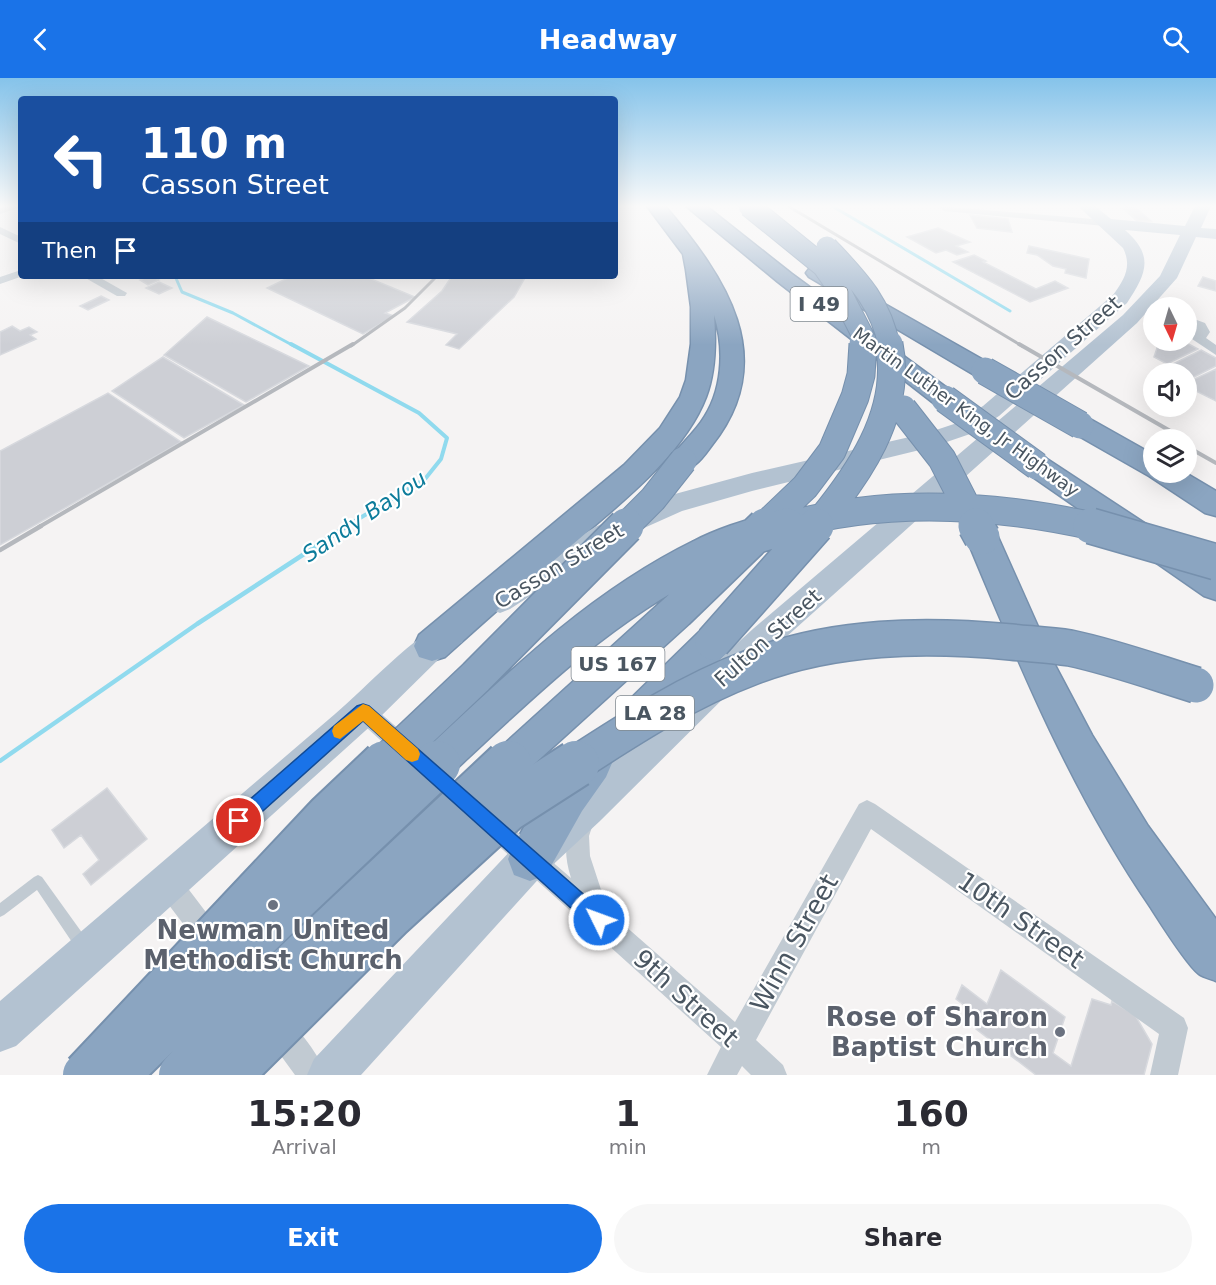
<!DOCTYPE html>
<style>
:root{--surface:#fff;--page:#f7f7f7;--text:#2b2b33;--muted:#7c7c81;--accent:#1a73e8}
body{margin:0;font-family:"DejaVu Sans",sans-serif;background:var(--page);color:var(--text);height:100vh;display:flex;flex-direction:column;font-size:22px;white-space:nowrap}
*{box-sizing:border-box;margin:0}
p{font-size:20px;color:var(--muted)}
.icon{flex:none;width:33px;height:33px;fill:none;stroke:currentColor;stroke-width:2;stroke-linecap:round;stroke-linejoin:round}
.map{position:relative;height:997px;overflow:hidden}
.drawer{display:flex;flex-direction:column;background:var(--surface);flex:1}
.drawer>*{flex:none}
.hud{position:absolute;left:18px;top:18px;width:600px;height:183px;border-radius:6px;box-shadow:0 6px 24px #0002;background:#1a4fa0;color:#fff;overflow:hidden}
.needle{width:39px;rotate:175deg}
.controls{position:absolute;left:1143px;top:219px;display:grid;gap:12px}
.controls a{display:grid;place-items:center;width:54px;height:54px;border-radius:50%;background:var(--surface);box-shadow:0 6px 24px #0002;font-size:30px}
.pin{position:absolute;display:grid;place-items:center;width:51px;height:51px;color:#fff;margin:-26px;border:3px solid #fff;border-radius:50%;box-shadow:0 2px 6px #0007}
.me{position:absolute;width:66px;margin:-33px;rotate:312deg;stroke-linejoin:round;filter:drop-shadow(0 0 4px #0008)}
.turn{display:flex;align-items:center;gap:21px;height:126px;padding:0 24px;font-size:27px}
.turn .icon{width:78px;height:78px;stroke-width:2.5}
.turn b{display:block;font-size:42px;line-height:51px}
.then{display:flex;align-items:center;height:57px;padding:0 24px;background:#0003;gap:12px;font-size:22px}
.eta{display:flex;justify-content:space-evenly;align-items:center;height:102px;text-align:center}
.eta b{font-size:36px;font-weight:800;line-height:42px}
.action{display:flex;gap:12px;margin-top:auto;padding:12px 24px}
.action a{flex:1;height:69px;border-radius:36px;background:var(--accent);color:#fff;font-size:24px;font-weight:800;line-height:69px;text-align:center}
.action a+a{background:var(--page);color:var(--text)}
header{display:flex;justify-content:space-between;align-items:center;height:78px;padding:0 24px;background:var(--accent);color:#fff;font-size:27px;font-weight:800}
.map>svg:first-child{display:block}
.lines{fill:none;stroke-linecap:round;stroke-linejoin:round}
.stream-far2{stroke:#90daee;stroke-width:3}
.stream-far1{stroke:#90daee;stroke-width:4}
.stream{stroke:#90daee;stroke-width:4.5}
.building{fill:#cdcfd5;stroke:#d7d9de;stroke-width:1.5}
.motorway-casing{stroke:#7690ad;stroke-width:3}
.service{fill:#c1cad2;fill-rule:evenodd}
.minor{fill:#c1cad2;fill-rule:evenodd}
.primary{fill:#b3c2d1;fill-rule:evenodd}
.motorway{fill:#8ba5c1;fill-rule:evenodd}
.rail-far2{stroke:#b5b8bd;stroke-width:3}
.rail-far1{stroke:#b5b8bd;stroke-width:4}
.rail{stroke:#b5b8bd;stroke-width:4.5}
.motorway-bridge-far3-casing{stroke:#7690ad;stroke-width:23;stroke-linecap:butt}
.motorway-bridge-far2-casing{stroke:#7690ad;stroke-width:29;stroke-linecap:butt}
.motorway-bridge-far1-casing{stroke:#7690ad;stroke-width:38;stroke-linecap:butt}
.motorway-bridge-casing{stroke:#7690ad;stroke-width:50;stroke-linecap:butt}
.motorway-bridge-far3{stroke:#8ba5c1;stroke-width:21}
.motorway-bridge-far2{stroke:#8ba5c1;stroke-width:27}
.motorway-bridge-far1{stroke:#8ba5c1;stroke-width:35}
.motorway-bridge{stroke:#8ba5c1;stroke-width:46}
.route{fill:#1a73e8;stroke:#114b97;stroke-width:1.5}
.slow{fill:#f59e0b}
.worship-dot{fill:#6b7280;stroke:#fff;stroke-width:2}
.labels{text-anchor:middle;stroke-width:4.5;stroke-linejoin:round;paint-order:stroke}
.far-street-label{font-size:18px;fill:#4a5661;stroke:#fff}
.shield{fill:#fff;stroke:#808990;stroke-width:1.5}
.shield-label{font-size:20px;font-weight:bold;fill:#4a5661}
.street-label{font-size:21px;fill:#4a5661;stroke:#fff}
.water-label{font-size:22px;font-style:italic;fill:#0c7c9b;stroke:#fff}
.near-street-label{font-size:26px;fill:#4a5661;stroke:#fff}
.near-worship-label{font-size:26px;font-weight:bold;fill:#5b616d;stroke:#fff}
</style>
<header><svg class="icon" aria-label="back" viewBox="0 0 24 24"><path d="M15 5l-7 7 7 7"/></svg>Headway<svg class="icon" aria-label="search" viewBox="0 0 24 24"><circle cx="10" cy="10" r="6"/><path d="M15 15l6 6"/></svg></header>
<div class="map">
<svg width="1216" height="997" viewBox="0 0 1216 997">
<rect width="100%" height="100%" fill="#f5f3f3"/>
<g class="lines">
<!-- stream-far2 -->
<path class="stream-far2" d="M832 128 1010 233
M175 198 182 214 233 235 294 268"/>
<!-- stream-far1 -->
<path class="stream-far1" d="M291 266 419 335 447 360 441 381 425 401 345 449"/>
<!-- stream -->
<path class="stream" d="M0 683 197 546 347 448"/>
</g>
<!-- building -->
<path class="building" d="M1120 128H1134L1151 143H1137Z
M1121 128H1134L1151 143H1138Z
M970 137 1008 141 1012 154 977 150Z
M938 150 970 164 956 168 968 174 957 177 946 172 936 175 907 159Z
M1029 168 1089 181 1086 200 1065 195 1066 191 1053 188 1037 177 1027 175Z
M974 177 986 183 983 184 1036 211 1055 203 1068 210 1030 224 953 184Z
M149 198H152L159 202 148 207 140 202Z
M292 198H364L415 219 385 235 394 238 363 256 267 210Z
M452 198H526L514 219 459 271 446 267 457 256 407 244 442 213Z
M1203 199 1216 203V213L1198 208Z
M159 204 172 210 159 216 146 210Z
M101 218 109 222 88 232 80 228Z
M207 239 309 288 246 324 164 277Z
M12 248 20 253 29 249 37 254 30 257 36 261 0 277V254Z
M1168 262H1181L1198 271 1167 286 1154 279 1158 267Z
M1201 272 1216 280V288L1186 303V296H1172L1163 291Z
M163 279 244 327 184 360 112 313Z
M1216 291V323L1186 308V305Z
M108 315 181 364 0 467V373Z
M107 710 147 761 91 807 83 796 99 782 81 757 64 770 52 752Z
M1001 892 1065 939 1053 975 1071 988 1092 921 1111 927 1112 923 1135 937 1152 966 1144 997H1036L976 951 981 940 956 921 962 907 987 926Z"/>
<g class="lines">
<!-- motorway casing -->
<g class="motorway-casing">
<path id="motorway" d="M647 128H665C725 199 781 280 712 367 701 382 693 395 673 390L669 383C678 369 691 358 701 344 723 314 725 271 714 237 716 264 716 293 706 319 684 377 618 427 572 467 529 504 487 541 445 579L432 583 419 579 414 568 419 557 624 387 660 350 680 319 686 302 691 266V229L686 192 683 176Z
M686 128H706L792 196 954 315 958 321 954 327 945 329 936 327 778 204Z
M816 189 823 191 994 288 997 293 994 298 985 300 976 298 809 199 806 195 809 191Z
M1080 338 1090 341 1154 377V394H1184L1216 413V438L1205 435 1149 398 1070 353 1067 347 1070 341Z
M1037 378 1047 381 1216 492V522L1204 518 1027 395 1023 388 1027 381Z
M982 447 993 451 998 459 1056 589 1092 657 1148 748 1216 841V903C1211 901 1203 899 1199 896 1187 887 1160 844 1151 830 1071 713 1020 589 966 459L971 451Z
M713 549 726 553 731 564 726 575 651 652 637 658 623 652 618 640 623 628 700 553Z
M592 666 606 671 612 685 606 699 582 733 546 797 530 803 514 797 508 781C517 759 560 683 579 671 583 669 588 667 592 666Z"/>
</g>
<!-- service -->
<path class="service" d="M38 797 42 799 88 863 90 868 88 873 83 875 78 873 37 812 4 837 0 839V825L34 799Z"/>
<!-- minor -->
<path class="minor" d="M8 128H21V129L0 136V130Z
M938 128 1105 142 1110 145 1105 148 944 133Z
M0 149 21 159V166L0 156Z
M21 192V198H23L0 206V199Z
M82 198H97L127 215 125 218H117Z
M1186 238 1205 245 1210 254 1206 260 1216 267V277L1192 261 1186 262V254L1197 253 1186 247Z
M363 624 370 626 416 666 419 673 416 680 408 683 400 680 356 640 353 633 356 626Z
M867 722 875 726 1184 940 1188 950 1178 997H1150L1159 956 871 751 756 962 783 987 787 997H751L742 988 737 997H707L721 969 482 753 478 745 482 737 490 733 498 737 571 800C563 775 565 756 575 732L583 728 591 732 595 740 589 758 590 778 608 833 735 944 859 726Z
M168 793 177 796 221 854 225 863 221 872 212 876 203 872 159 814 156 805 159 796Z
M278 936C295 943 320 979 327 997H295L268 960 264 950 268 940Z"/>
<!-- primary -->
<path class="primary" d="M1078 128H1095L1111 141 1185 148 1195 128H1211L1201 150 1216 151V161L1196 159 1177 200 1137 245 776 568 600 743 544 795 361 997H307L314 981 516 767 754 550 1123 237 1160 198 1180 157 1125 152C1155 178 1146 196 1127 225L999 338 973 355 932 369 752 413 682 433 615 463 510 531 500 535 490 531 485 523 490 515 595 449 664 419 752 395 927 355 957 345 983 328 1113 217C1125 201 1132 188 1123 170Z
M451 542 462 546 466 555 462 564 443 577 375 644 16 968 0 974V923C112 827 223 732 335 636 366 610 415 555 451 542Z"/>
<!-- motorway -->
<use href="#motorway" class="motorway"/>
<!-- rail-far2 -->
<path class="rail-far2" d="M788 128 1022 268
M351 268 405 230 437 198"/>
<!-- rail-far1 -->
<path class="rail-far1" d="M1019 266 1186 362
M1186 368 1216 385
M39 449 353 266"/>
<!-- rail -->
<path class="rail" d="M0 472 41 448"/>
<!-- motorway-bridge-far3 casing -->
<g class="motorway-bridge-far3-casing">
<path id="motorway-bridge-far3" d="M749 128 823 188 839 211 862 256 863 268
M827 169C856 200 881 224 889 268"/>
</g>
<!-- motorway-bridge-far2 casing -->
<g class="motorway-bridge-far2-casing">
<path id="motorway-bridge-far2" d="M985 293 1080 347
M945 321 1037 388
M903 331 942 381 977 449
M625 449 653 421 683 383
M763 449 805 409 832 373 855 319 861 297 863 266
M782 449C884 419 995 426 1097 449
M815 449C857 399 903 335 889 266"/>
</g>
<!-- motorway-bridge-far1 casing -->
<g class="motorway-bridge-far1-casing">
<path id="motorway-bridge-far1" d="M976 448 982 459
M1091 448 1216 484
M713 564 816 448
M383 687 476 599 626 448
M435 687C517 610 599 529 701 479 728 465 758 457 787 448
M507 687 677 533 765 448
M574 687C631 650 688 613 752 589 835 557 924 556 1011 564 1031 566 1051 567 1070 570 1113 579 1154 594 1196 607"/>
</g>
<!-- motorway-bridge casing -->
<g class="motorway-bridge-casing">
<path id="motorway-bridge" d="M86 997 329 739 385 686
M116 997 282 833 437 686
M182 997 224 953 508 686
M229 997 390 837 506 731 576 686"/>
</g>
<!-- motorway-bridge-far3 -->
<use href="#motorway-bridge-far3" class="motorway-bridge-far3"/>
<!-- motorway-bridge-far2 -->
<use href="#motorway-bridge-far2" class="motorway-bridge-far2"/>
<!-- motorway-bridge-far1 -->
<use href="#motorway-bridge-far1" class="motorway-bridge-far1"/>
<!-- motorway-bridge -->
<use href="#motorway-bridge" class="motorway-bridge"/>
</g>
<!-- sky -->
<linearGradient id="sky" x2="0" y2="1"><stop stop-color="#85c3ea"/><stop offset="0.48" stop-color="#fafafa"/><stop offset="1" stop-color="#fafafa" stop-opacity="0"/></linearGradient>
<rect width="1216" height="267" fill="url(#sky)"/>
<!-- route -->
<path class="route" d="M363 626 369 628 605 835 608 842 605 849 599 852 592 849 363 643 245 749 239 751 233 749 230 743 233 736 357 628Z"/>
<!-- slow -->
<path class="slow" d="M363 626 369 628 418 671 420 676 418 682 412 684 406 682 363 643 340 661 334 659 332 653 334 648Z"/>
<!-- markers -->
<g class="worship-dot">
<circle cx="273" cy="827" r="6"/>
<circle cx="1060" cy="954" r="6"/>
</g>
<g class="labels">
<!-- far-street labels -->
<g class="far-street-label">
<text transform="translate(966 334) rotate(36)" y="6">Martin Luther King, Jr Highway</text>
</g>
<!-- shield labels -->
<g class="shield">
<rect x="790.5" y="209" width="57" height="34" rx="4.5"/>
<rect x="571.5" y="569" width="93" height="34" rx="4.5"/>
<rect x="616" y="618" width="78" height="34" rx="4.5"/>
</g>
<g class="shield-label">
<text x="819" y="233">I 49</text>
<text x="618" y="593">US 167</text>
<text x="655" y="642">LA 28</text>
</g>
<!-- street labels -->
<g class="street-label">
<text transform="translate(1063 270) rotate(-41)" y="7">Casson Street</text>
<text transform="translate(559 488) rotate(-31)" y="7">Casson Street</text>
<text transform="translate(768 560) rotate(-42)" y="7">Fulton Street</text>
</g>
<!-- water labels -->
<g class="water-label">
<text transform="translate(364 438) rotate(-34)" y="8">Sandy Bayou</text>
</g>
<!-- near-street labels -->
<g class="near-street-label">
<text transform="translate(1021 842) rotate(35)" y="9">10th Street</text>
<text transform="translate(794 865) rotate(-61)" y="9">Winn Street</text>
<text transform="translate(686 920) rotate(42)" y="9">9th Street</text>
</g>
<!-- near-worship labels -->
<g class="near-worship-label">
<text x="273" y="861">Newman United<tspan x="273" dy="30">Methodist Church</tspan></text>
<text x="1048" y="948" text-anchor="end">Rose of Sharon<tspan x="1048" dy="30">Baptist Church</tspan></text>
</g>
</g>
</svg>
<div class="controls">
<a><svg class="needle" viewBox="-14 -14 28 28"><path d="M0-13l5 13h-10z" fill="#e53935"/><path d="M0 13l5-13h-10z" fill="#7c7c81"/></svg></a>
<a><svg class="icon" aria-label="sound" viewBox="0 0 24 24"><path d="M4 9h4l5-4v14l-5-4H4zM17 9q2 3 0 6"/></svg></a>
<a><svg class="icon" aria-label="layers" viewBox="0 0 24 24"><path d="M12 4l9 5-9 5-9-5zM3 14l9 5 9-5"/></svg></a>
</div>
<div class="pin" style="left:239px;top:743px;background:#d93025"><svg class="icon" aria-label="arrive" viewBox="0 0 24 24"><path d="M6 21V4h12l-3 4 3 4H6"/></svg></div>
<svg class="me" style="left:599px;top:842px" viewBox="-20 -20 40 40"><circle r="17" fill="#1a73e8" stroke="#fff" stroke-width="3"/><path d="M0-11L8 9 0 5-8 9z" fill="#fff"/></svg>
<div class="hud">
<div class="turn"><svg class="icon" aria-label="left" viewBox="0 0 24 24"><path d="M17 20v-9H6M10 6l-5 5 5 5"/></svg><div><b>110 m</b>Casson Street</div></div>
<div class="then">Then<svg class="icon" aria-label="arrive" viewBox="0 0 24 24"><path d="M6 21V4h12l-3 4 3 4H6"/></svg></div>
</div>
</div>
<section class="drawer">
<div class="eta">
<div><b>15:20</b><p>Arrival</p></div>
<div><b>1</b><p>min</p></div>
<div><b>160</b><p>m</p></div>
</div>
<div class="action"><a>Exit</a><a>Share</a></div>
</section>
